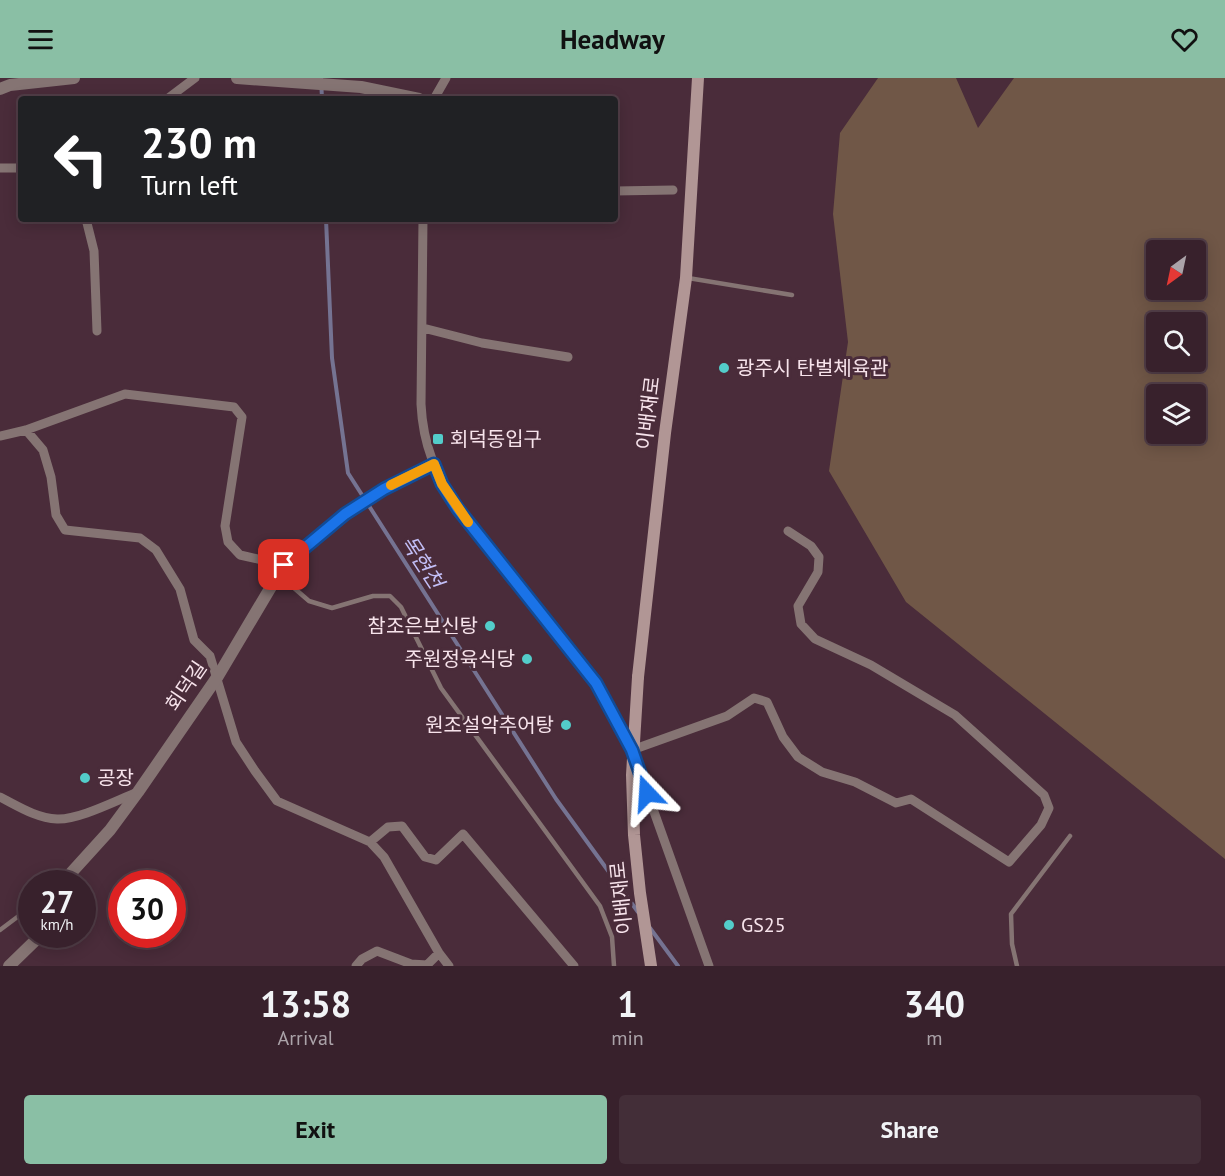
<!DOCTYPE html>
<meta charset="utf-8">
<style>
:root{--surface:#38212c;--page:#432e38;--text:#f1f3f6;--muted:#aba3a9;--line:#523e48;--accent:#8abfa5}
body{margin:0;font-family:"PT Sans","Noto Sans KR",sans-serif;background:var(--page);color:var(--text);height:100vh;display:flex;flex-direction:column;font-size:22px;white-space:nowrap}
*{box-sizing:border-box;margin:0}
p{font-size:20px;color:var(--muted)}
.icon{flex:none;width:33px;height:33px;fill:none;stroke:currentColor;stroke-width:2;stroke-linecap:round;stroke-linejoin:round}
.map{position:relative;height:888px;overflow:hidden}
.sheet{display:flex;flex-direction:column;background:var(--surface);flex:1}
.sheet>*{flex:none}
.guide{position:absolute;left:18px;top:18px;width:600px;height:126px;border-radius:6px;box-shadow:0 3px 15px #0003,0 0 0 2px var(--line);background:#202124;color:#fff;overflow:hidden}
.needle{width:39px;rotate:213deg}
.controls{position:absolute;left:1146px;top:162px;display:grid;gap:12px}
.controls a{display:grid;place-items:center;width:60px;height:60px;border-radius:6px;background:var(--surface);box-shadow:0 3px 15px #0003,0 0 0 2px var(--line);font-size:30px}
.speed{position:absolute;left:18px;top:792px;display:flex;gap:12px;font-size:30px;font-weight:700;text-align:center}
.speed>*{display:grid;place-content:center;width:78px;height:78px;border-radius:50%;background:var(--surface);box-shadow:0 3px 15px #0003,0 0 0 2px var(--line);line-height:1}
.speed small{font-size:15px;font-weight:400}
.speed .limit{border:9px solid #d22;background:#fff;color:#111}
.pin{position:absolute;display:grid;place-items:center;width:51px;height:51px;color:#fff;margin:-26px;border-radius:12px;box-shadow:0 3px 9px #0006}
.me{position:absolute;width:66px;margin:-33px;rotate:340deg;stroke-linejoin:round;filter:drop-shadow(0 0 4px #0008)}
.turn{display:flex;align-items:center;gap:21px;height:126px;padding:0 24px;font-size:27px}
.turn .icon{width:78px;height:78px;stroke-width:2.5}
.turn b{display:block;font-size:42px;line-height:51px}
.eta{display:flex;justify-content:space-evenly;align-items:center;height:102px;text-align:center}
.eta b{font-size:36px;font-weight:800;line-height:42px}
.cta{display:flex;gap:12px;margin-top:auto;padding:12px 24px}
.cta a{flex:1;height:69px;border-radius:6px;background:var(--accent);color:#111;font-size:24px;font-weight:800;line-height:69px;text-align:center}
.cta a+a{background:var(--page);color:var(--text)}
header{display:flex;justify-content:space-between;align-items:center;height:78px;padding:0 24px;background:var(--accent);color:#111;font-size:27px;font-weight:800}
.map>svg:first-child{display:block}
.green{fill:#705747;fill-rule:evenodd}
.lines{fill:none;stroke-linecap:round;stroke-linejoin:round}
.stream{stroke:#757392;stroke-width:4}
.service{stroke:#857473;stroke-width:4.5}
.minor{stroke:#857473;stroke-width:9}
.tertiary{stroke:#857473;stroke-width:12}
.secondary{stroke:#b19695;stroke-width:12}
.secondary-bridge{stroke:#b19695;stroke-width:12}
.route-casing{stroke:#114b97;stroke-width:15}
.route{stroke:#1a73e8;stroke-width:10}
.slow{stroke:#f59e0b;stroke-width:10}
.poi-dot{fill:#53cdca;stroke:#4a2c3a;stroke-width:2}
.labels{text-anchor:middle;stroke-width:6;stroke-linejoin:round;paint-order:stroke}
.poi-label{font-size:20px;fill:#f7e3eb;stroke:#4a2c3a;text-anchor:start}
.street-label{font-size:20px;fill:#f7e3eb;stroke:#4a2c3a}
.water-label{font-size:21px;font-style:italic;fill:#c3bff7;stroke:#4a2c3a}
</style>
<header><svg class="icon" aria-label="menu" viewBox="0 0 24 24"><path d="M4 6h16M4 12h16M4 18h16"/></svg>Headway<svg class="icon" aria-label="heart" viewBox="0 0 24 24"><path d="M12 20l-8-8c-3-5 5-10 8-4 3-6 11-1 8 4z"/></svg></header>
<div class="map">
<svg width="1225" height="888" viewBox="0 0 1225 888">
<rect width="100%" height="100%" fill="#4a2c3a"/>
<!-- green -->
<path class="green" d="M878 0H956L978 50 1014 0H1225V781L906 524 829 393 848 264 833 136 840 55ZM1156 172H1196V212H1156ZM1156 244H1196V284H1156ZM1156 316H1196V356H1156Z"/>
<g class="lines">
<!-- stream -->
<path class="stream" d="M321 0 322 21
M326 141 332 280 348 395 556 721 638 834
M650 850 678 888"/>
<!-- service -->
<path class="service" d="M688 200 792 217
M285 489 294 510 309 523 332 530 373 518H390L401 529 441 610 600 828 612 859 614 888
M0 852 32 828
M1017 888 1012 866 1011 836 1070 758"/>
<!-- minor -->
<path class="minor" d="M167 21 195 0
M434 21 446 0
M0 90H21
M615 113 673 112
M86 141 94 173 97 253
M423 141 421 326C423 368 436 396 458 431L596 605 632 672 709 888
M423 250 482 265 568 279
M26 352 43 372 51 399 56 437 65 452 140 460 156 472 180 511 194 562 210 578 236 664 255 693 277 723 370 764 384 779 439 875 449 888
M0 358 26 352 125 316 234 329 242 339 225 448 228 464 240 477 284 487
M632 672 727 638 754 620 767 624 783 659 798 679 822 694 855 704 896 725 911 721 1009 784 1041 747 1049 730 1044 717 955 637 871 587 815 561 801 546 798 528 818 494 819 479 811 468 788 453
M0 719C18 728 36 740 57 741 79 742 117 722 138 714
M370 764 388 749 402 748 425 779 436 782 463 756 574 888
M356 888 362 881 377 873 411 886 427 887 439 875"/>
<!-- tertiary -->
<path class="tertiary" d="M237 0 361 9 419 21
M0 11 10 7 74 0
M61 806 110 752 138 714 218 598 284 487 345 437 384 411 434 386
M9 888 42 856"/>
<!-- secondary -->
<path class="secondary" d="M638 599 665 355 686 200 698 0"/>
<!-- secondary-bridge -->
<path class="secondary-bridge" d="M638 599 632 697 634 757 640 815 651 888"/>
</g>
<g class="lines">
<!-- route casing -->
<g class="route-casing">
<path id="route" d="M284 487 345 436 384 411 434 386 442 406 458 431 596 605 632 672 647 715"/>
</g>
<!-- route -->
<use href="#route" class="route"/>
<!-- slow -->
<path class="slow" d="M391 407 434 386 442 406 468 444"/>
</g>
<!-- markers -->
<g class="poi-dot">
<circle cx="724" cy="290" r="6"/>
<rect x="432" y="355" width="12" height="12" rx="3"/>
<circle cx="490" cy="548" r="6"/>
<circle cx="527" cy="581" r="6"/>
<circle cx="566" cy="647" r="6"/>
<circle cx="85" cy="700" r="6"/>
<circle cx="729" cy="847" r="6"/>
</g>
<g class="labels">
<!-- poi labels -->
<g class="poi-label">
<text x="736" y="297">광주시 탄벌체육관</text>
<text x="450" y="368">회덕동입구</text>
<text x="478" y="555" text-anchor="end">참조은보신탕</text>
<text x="515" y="588" text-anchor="end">주원정육식당</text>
<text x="554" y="654" text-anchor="end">원조설악추어탕</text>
<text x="97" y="707">공장</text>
<text x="741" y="854">GS25</text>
</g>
<!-- street labels -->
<g class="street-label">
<text transform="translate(648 335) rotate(-83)" y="7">이배재로</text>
<text transform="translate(186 608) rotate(-56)" y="7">회덕길</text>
<text transform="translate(621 820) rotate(-96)" y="7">이배재로</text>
</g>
<!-- water labels -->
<g class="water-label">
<text transform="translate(422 484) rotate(57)" y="7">목현천</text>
</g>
</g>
</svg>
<div class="controls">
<a><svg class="needle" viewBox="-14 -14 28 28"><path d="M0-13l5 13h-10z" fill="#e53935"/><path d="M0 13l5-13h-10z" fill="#aba3a9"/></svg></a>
<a><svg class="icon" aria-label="search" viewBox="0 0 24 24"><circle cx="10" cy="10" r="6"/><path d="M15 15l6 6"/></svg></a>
<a><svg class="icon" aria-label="layers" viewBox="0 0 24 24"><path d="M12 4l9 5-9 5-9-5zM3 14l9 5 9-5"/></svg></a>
</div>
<div class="speed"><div>27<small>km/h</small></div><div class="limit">30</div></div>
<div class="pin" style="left:284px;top:487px;background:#d93025"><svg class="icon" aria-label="arrive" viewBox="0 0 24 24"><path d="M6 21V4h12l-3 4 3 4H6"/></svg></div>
<svg class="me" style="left:647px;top:715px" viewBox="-20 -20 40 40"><path d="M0-17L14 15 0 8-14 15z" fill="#1a73e8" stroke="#fff" stroke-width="4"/></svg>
<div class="guide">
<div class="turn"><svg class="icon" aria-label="left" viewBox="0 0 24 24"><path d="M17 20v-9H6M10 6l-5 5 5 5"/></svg><div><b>230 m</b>Turn left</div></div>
</div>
</div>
<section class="sheet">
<div class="eta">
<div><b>13:58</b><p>Arrival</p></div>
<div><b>1</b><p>min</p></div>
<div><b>340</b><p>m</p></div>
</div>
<div class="cta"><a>Exit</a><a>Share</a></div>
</section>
